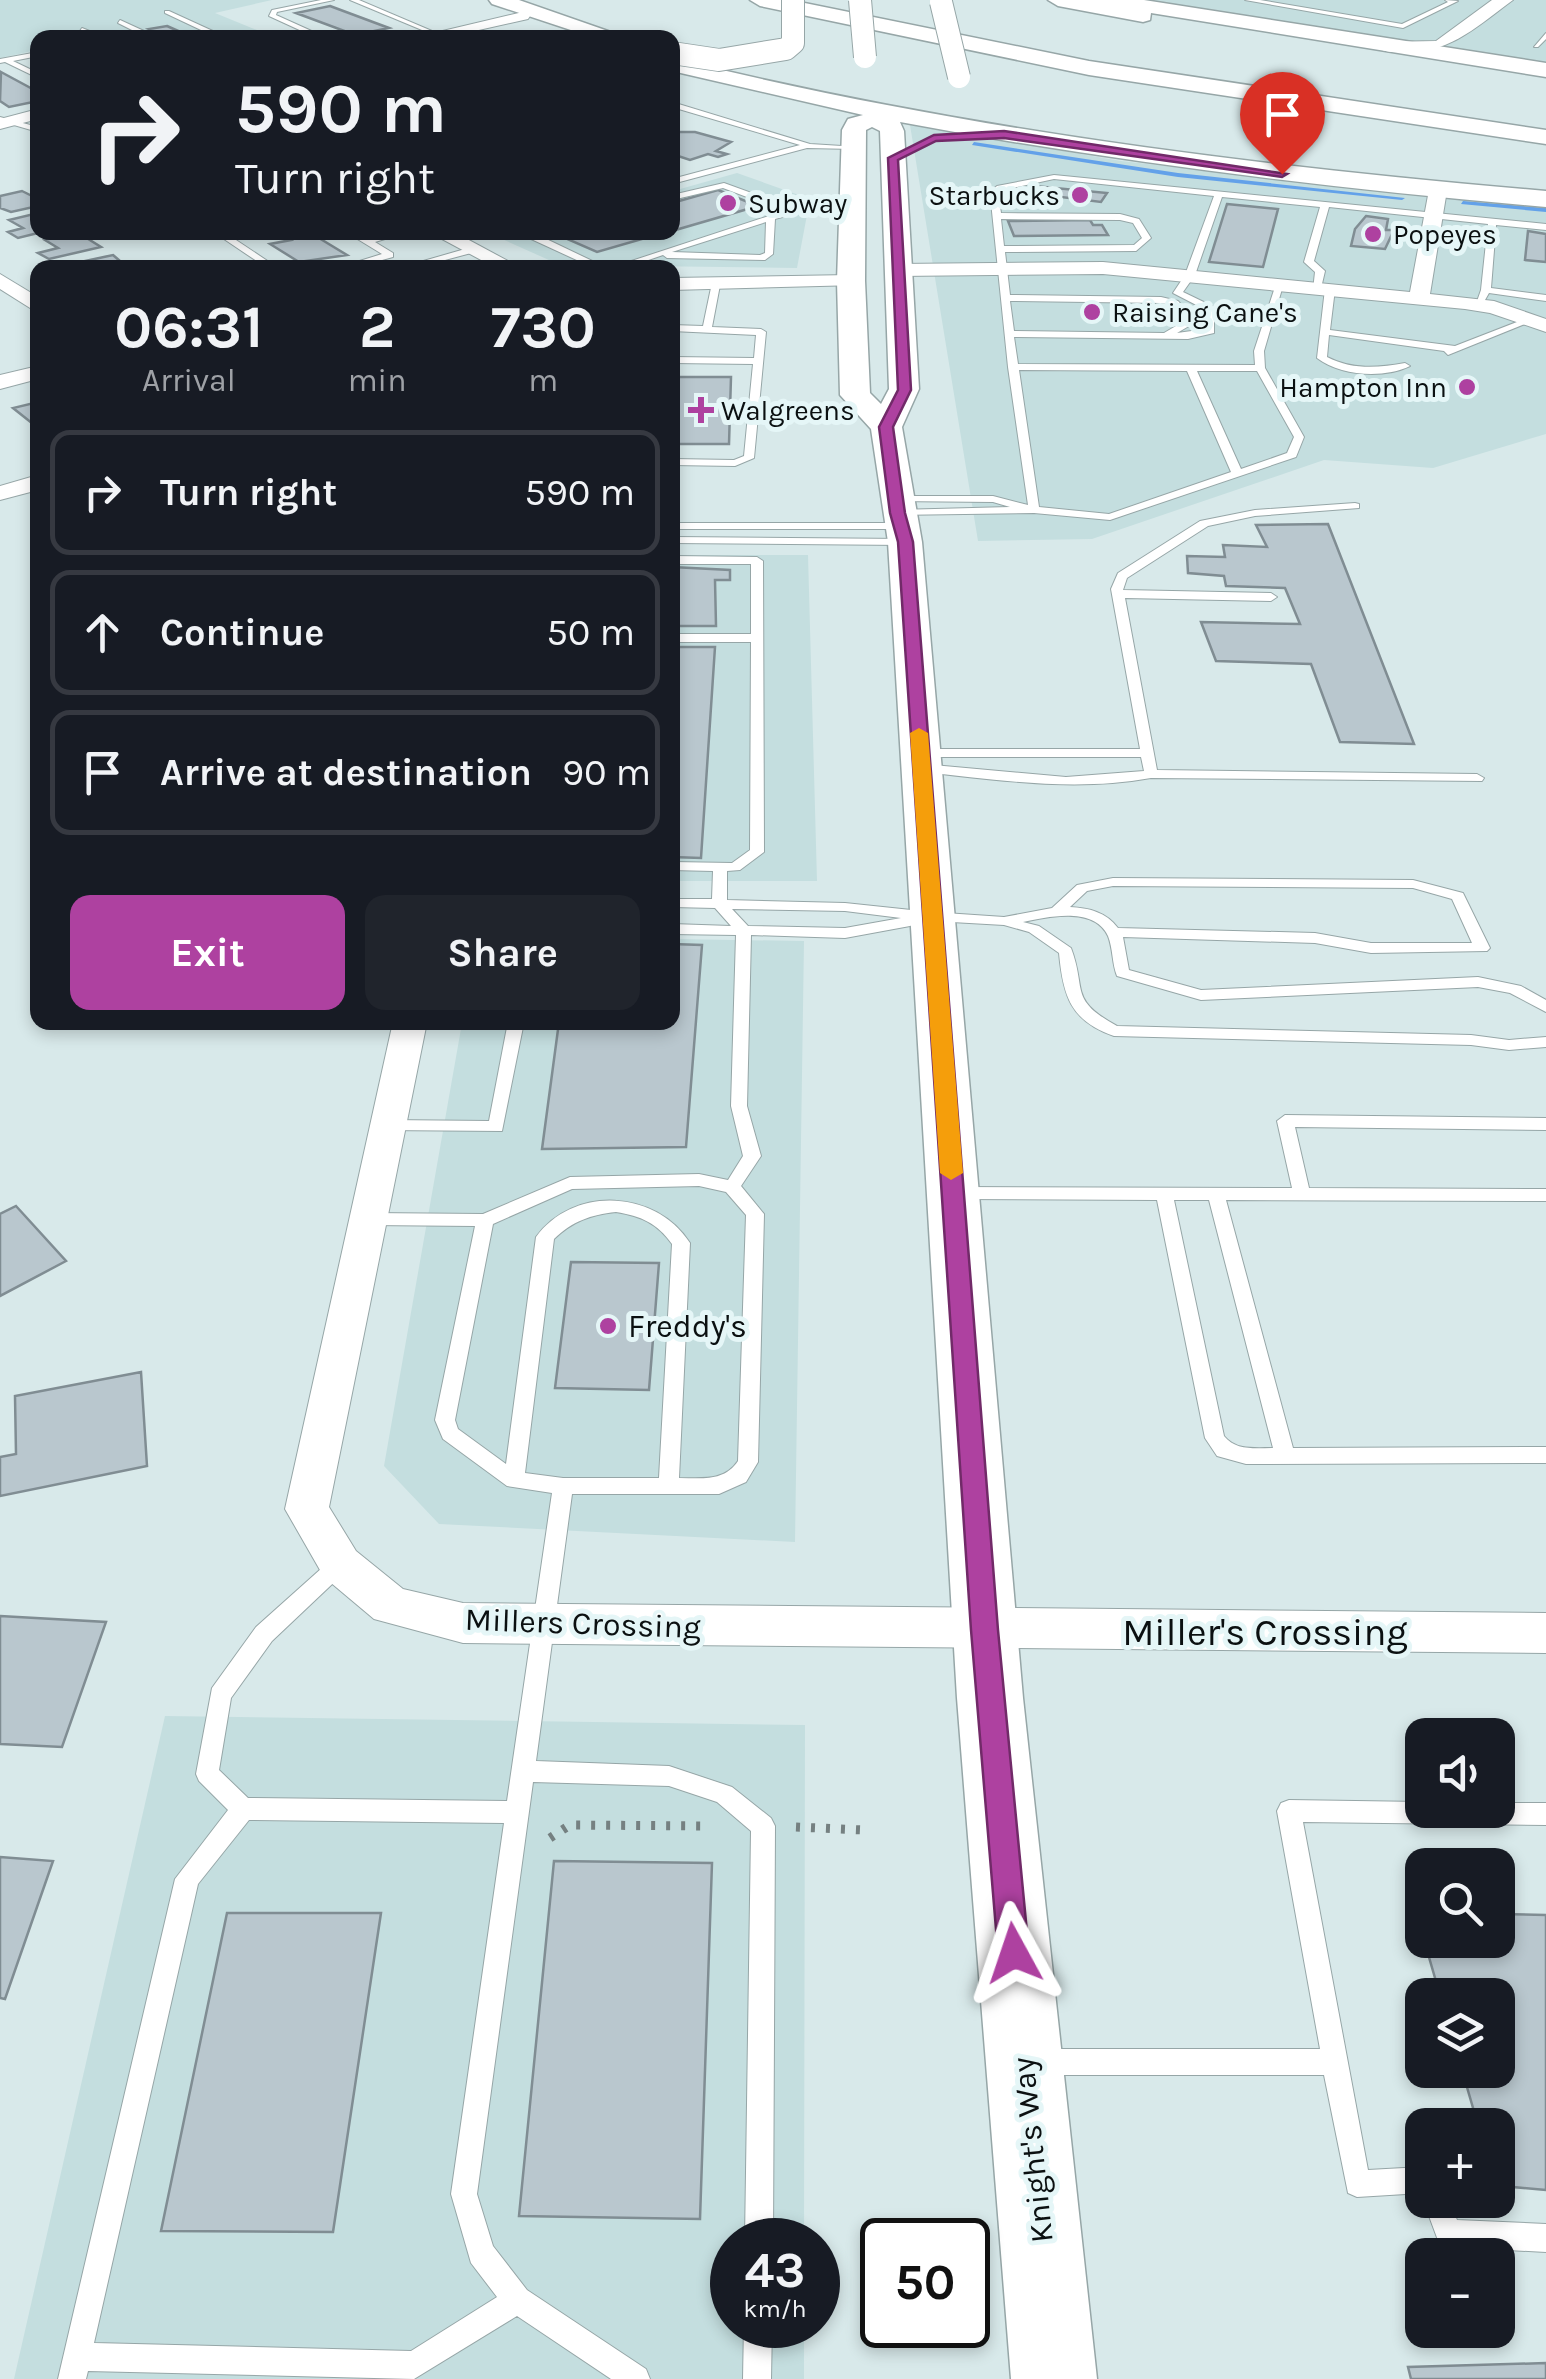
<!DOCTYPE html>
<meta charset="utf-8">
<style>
:root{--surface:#171b24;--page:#20242c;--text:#f1f3f6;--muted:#9ea1a6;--line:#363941;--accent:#ae41a0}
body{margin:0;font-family:Karla,sans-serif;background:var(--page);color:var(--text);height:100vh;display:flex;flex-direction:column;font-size:38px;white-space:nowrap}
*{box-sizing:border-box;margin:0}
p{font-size:32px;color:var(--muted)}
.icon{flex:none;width:55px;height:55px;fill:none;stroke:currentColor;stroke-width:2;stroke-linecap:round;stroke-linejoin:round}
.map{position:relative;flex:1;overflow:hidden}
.drawer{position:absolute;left:30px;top:260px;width:650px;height:770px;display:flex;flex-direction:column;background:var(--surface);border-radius:20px;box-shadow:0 5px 15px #0003}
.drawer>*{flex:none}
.top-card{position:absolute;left:30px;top:30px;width:650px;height:210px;border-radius:20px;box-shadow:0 5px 15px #0003;background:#171b24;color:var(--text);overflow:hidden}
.buttons{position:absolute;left:1405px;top:1718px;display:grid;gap:20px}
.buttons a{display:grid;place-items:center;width:110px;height:110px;border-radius:20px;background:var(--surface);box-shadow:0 5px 15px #0003;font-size:50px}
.speed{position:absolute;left:710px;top:2218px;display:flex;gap:20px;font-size:50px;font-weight:700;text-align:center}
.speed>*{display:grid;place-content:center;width:130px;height:130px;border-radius:50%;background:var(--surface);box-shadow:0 5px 15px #0003;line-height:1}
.speed small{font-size:25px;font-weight:400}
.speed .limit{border:5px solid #111;border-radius:15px;background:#fff;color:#111}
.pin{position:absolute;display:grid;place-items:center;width:85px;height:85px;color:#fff;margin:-102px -42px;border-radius:50% 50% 50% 0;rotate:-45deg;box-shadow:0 0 10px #0007}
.pin .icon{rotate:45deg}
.me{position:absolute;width:110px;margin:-55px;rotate:355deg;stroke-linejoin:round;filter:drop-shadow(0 0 8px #0008)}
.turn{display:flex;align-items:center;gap:35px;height:210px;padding:0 40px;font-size:45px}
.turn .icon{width:130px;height:130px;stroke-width:2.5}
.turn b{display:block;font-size:70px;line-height:85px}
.eta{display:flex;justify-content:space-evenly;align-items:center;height:170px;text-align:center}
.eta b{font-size:60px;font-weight:700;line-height:70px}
.action{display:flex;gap:20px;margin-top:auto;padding:20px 40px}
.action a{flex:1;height:115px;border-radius:20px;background:var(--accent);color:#fff;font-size:40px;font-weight:700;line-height:115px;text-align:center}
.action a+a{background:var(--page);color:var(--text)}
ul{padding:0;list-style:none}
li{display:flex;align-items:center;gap:30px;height:125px;margin:0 20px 15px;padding:0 20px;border:5px solid var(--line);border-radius:20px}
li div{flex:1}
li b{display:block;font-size:38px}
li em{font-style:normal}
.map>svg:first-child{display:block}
.built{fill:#c4dedf}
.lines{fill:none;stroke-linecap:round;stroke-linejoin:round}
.stream{fill:#63a1e9;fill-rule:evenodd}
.building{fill:#b9c7ce;stroke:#808d93;stroke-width:2.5}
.lane-casing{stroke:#96a6a7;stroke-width:2}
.street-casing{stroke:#96a6a7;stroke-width:2}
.secondary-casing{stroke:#96a6a7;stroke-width:3}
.highway-casing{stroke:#96a6a7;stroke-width:3}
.path{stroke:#758081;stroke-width:9;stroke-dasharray:4 11;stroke-linecap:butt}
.lane{fill:#fff;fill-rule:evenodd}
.street{fill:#fff;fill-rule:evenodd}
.secondary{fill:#fff;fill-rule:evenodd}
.highway{fill:#fff;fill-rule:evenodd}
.secondary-bridge-casing{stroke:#96a6a7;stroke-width:24;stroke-linecap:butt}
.secondary-bridge{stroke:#fff;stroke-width:22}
.route{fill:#ae41a0;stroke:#712a68;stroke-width:2.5}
.slow{fill:#f59e0b}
.poi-dot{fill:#ae41a0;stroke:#e5f6f7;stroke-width:4}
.labels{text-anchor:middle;stroke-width:10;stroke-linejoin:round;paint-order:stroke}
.far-poi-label{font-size:28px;fill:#0b1011;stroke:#e5f6f7;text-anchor:start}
.poi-label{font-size:32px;fill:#0b1011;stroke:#e5f6f7;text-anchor:start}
.street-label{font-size:32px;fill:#0b1011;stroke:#e5f6f7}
.near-street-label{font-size:38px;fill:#0b1011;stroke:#e5f6f7}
</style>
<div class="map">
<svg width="1546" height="2379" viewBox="0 0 1546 2379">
<rect width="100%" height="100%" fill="#d8e9ea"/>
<!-- built -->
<path class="built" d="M0 0H272L215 13 274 37 127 38 116 33 95 37 38 38 37 50 0 58Z
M1146 0H1546V65L1453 52Z
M910 125 1121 161 1382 191 1546 205V434L1433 468 1324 460 1092 539 978 541Z
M737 173 810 199 797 268 560 265 502 239 525 232H672L673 191Z
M673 555H808L817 881H673Z
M673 939 804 941 795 1542 439 1524 384 1466 462 1023 672 1022Z
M165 1716 805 1725 804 2240H732V2325H804V2379H14Z"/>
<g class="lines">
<!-- stream -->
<path class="stream" d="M974 142 1178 173 1405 198 1402 200 1178 177 972 145Z
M1463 201 1546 208V212L1461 204Z"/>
</g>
<!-- building -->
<path class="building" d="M330 6 389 28 355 35 296 13Z
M167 26 194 38H168L149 29Z
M1 72 38 92V101L9 107 0 101Z
M680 132H695L731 142 716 151 727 154 718 157 708 154 690 160 672 154V133Z
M1034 186 1107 193 1101 202 1029 193Z
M718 190 758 206 672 231V203Z
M22 191 38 199V206L11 212 0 208V196Z
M1227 204 1278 209 1263 267 1209 262Z
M38 213V232H42L18 238 8 232 23 228 9 220Z
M1366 216 1388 219 1386 230H1394L1385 249 1351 246 1355 229Z
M1090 220 1093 225H1102L1108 235 1014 236 1008 221Z
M1528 231 1546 234V262L1525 260Z
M77 232 101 247 49 259 38 253 58 248 45 240Z
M309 232 347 255 299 262 270 244 291 240 284 235Z
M567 232H666L597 252 558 235Z
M113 255 128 268 62 266Z
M672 377H731L729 444H672Z
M38 402V428L13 408Z
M1328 524 1414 744 1340 742 1311 664 1216 661 1201 622 1300 624 1285 588 1226 586 1224 576 1188 573 1187 556 1225 557 1223 545 1267 547 1256 525Z
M672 567 730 570V580H715L716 626H672Z
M672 647H715L701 858 672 857Z
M672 944 702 945 686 1147 542 1149 559 1022H672Z
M16 1206 66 1261 0 1296V1214Z
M571 1262 659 1263 649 1390 555 1388Z
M141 1372 147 1466 0 1496V1457L16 1454 15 1396Z
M0 1616 106 1622 62 1747 0 1744Z
M0 1857 53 1861 5 1999 0 1998Z
M554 1861 712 1863 700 2219 519 2216Z
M227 1913H381L333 2232 161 2231Z
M1498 1914 1546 1915V2190L1513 2187 1507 2151 1498 2150V2125H1478L1462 2070H1498V1995H1440L1424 1940H1498Z
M1546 2363V2379H1411L1408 2367Z"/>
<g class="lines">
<!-- lane casing -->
<g class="lane-casing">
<path id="lane" d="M321 0H334L277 12 276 15 327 38H317L269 16 272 10Z
M350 0H359L439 34 434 35Z
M1245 0H1260L1402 24 1448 2 1445 0 1458 1 1403 28Z
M165 11H169L228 38H218L165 13Z
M120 20 157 37 158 38H148L118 23Z
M82 28 102 36 103 37 95 38 80 31Z
M1546 33V39L1538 47H1534Z
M496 36 503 38H493Z
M38 52V56L13 61 38 73V78L5 62 0 63V59Z
M672 102 810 144 858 147 854 149 807 148 672 184V179L800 145 672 107Z
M0 117 38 127V132L0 121Z
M1054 175 1546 224V230L1496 225 1491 288 1546 295V301L1489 293 1481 307H1475L1481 290 1488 224 1329 207 1314 261 1325 271 1321 288 1313 290 1315 272 1304 262 1320 207 1222 197 1195 275 1183 292 1214 307V333L1188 339 1014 337 1018 364 1255 365 1254 351 1276 284 1284 282 1264 351 1265 368 1304 437 1296 457 1110 520 1034 513 893 515 891 513 897 510 1010 507 993 502 893 501 891 499 897 496H993L1028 505 1008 367 990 192 997 186ZM1054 179 1214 196 1185 275 1173 293 1206 310V329L1177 333 1189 326 1192 317 1178 301 1161 297 1010 295 1005 252 1136 251 1151 238 1139 219 1120 214 1001 213 998 193 1003 190ZM1001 219 1120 220 1133 223 1142 238 1134 245 1004 246ZM1010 301 1161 303 1172 305 1182 317 1181 323 1164 333 1014 331ZM1019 370 1187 371 1231 472 1109 514 1039 507ZM1197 371H1257L1294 437 1287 453 1241 469Z
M724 183 793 208 853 194 857 197 775 219 773 254 765 260 667 258 663 255 625 268H610L784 211 723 188 672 200V195ZM766 222 765 253 760 255 672 252Z
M233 232H251L233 238 278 268H267L221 237Z
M346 232H357L368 239 392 232H408L375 242 393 253V257L353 268H337L382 254Z
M473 232H488L454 244 450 241Z
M534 232H549L540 236 607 268H594L529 238V234Z
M472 247 475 252 415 268H399Z
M712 283 720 285 712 327 761 329 766 332 754 458 735 466 672 465V459L734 460 744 456 753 364 672 363V357L754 358 756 335 672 331V325L703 326Z
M1330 286 1335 289 1330 330 1455 346 1527 318 1535 320 1448 355 1444 351 1329 335 1327 357C1352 370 1378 368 1405 363L1410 366C1383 379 1341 376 1317 358L1325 289Z
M1355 503 1359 504V508L1255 516 1208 526 1127 578 1123 590 1271 593 1277 597 1271 601 1125 598 1157 770 1477 774 1484 778 1482 781 1151 778C1074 792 999 780 922 772L915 768 922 764 1066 777 1144 771 1141 757H921L914 753 921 749H1140L1111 589 1118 573 1200 521 1255 510Z
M672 523H904L910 526 904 529H672Z
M672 537 905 539 911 542 905 545 672 543Z
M672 556 757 557 763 561 764 852 740 870 727 871V900L845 903 930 912 1004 917 1052 908 1077 885 1113 878 1413 880 1463 893 1490 948 1487 951 1371 953 1315 943 1123 937 1129 970 1201 990 1478 977 1521 986 1546 1000V1012L1510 993 1478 987 1201 1000 1117 976C1112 964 1113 948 1108 936 1094 906 1048 917 1023 922L1039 926 1071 948C1087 990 1068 999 1117 1026L1471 1035 1509 1040 1546 1037V1047L1509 1050 1471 1045 1114 1036C1070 1021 1063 995 1059 953L1029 932 1004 925 917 920 915 924 910 926 845 938 751 935 747 1106 761 1156 741 1186 764 1214 758 1462 746 1482 719 1494H572L536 1761 669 1766 732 1787 771 1818 775 1826 773 2240H745L751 1831 717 1802 669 1786 533 1782 477 2194 493 2246 527 2290 646 2369 650 2379H611L517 2316 414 2379 88 2371 86 2379H58L175 1879 228 1810 199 1781 196 1774 212 1688 256 1627 332 1559 339 1556 346 1559 349 1565 346 1571 272 1641 231 1698 219 1770 248 1798 507 1801 552 1493 507 1486 443 1439 435 1420 475 1226 369 1225 360 1219 369 1213 483 1214 570 1177 699 1174 728 1180 743 1156 731 1106 736 935 672 934V924L731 926 715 908 672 907V899H712L713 871 672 870V862L732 863 750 850 751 642H672V634H751V564H672ZM1113 886 1413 888 1452 899 1472 943H1371L1315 933 1118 928C1106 912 1089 908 1070 907L1087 891ZM732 909 845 911 901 918 845 928 748 926ZM699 1186 726 1192 746 1215 738 1461C724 1482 702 1478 679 1478L690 1243C656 1190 574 1185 536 1237L506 1464 458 1429 455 1420 493 1224 572 1189ZM616 1212C641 1216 657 1223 672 1244L659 1478H563L525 1473 554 1239C573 1221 590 1215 616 1212ZM249 1820 504 1823 451 2194 471 2263 497 2297 411 2351 94 2343 198 1884Z
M508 1022H524L502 1131 382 1130 380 1126 382 1122 388 1120 489 1121Z
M1285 1115 1546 1118V1130L1295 1127 1309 1188 1546 1189V1201L1226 1200 1293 1448 1546 1447V1463L1246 1464 1217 1456 1205 1438 1157 1200 957 1199 948 1193 957 1187 1292 1188 1277 1121ZM1174 1200H1209L1273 1448C1255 1448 1236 1451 1224 1436Z
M1289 1800 1422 1802V1810H1498V1803H1546V1825L1303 1822 1368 2170 1422 2167V2193L1357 2197 1348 2193 1324 2075H1040L1031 2071 1027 2062 1031 2053 1040 2049H1320L1277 1811 1281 1803Z
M1423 2200H1449L1457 2220 1546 2224V2252L1449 2247 1439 2243Z
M744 2325H772L771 2379H743Z"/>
</g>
<!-- street casing -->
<g class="street-casing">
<path id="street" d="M1492 0H1513C1480 24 1451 53 1407 52 1396 52 1385 53 1376 47L1384 42 1436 41Z
M523 12 530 16 528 19 443 38H413Z
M100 33 105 34 107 38H93Z
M38 109V119L0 129V119Z
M1438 185 1447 190 1430 294 1494 301 1546 319V332L1490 313 1465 309 1103 274 898 276 888 270 898 264 1103 262 1410 292 1429 190Z
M429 232H454L521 268H496Z
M0 274 38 297V313L0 289Z
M851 275 858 277V285L672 290V278Z
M38 366V379L0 389V375Z
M38 475V490L0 500V486Z
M393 1022H427L329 1507 356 1551 403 1589 463 1603 1546 1613V1653L463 1643 374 1619 324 1577 285 1509Z"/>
</g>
<!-- secondary casing -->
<g class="secondary-casing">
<path id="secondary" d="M489 0H519L628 38H595L492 4Z
M1048 0H1144L1546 63V77L1151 13 1150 20 1143 22 1058 6Z
M672 58C959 129 1252 166 1546 191V207C1329 188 1114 162 900 122L904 131 919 389 902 427 922 542 1023 1698 1097 2379H1011L957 1698 888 542 871 429 840 395 837 281 842 130 848 119 863 115 672 71ZM872 127 880 131 889 389 881 404 870 393 865 281 866 130Z"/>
</g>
<!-- highway casing -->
<g class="highway-casing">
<path id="highway" d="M750 0H790L1089 61 1546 130V144L1089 75 760 6Z"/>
</g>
<!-- path -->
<path class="path" d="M796 1827 863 1830
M550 1838 570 1825 709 1826"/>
<!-- lane -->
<use href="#lane" class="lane"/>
<!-- street -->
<use href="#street" class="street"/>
<!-- secondary -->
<use href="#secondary" class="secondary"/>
<!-- highway -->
<use href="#highway" class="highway"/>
<!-- secondary-bridge casing -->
<g class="secondary-bridge-casing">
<path id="secondary-bridge" d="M860 0 865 57
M941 2 959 77
M672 53 719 60 786 49 793 43V0"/>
</g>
<!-- secondary-bridge -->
<use href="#secondary-bridge" class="secondary-bridge"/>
</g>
<!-- route -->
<path class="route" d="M1004 131 1287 174 1282 177 1004 138 936 141 898 160 911 390 893 427 905 513 913 542 998 1630 1029 1953 1025 1964 1014 1968 1002 1964 998 1953 971 1630 898 542 890 513 879 427 898 390 888 158 934 135Z"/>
<!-- slow -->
<path class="slow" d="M919 728 928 733 963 1173 951 1180 940 1173 910 733Z"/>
<!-- markers -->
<g class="poi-dot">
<circle cx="1080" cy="195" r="10"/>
<circle cx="728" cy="203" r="10"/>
<circle cx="1373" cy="234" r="10"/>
<circle cx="1092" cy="312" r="10"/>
<circle cx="1467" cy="387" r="10"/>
<path d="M696 395h10v10h10v10h-10v10h-10v-10h-10v-10h10z"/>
<circle cx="608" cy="1326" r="10"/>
</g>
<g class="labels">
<!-- far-poi labels -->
<g class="far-poi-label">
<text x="1060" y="205" text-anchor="end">Starbucks</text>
<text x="748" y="213">Subway</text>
<text x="1393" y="244">Popeyes</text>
<text x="1112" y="322">Raising Cane's</text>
<text x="1447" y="397" text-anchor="end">Hampton Inn</text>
<text x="721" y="420">Walgreens</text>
</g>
<!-- poi labels -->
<g class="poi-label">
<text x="628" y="1337">Freddy's</text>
</g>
<!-- street labels -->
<g class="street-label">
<text transform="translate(583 1623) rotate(2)" y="11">Millers Crossing</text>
<text transform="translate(1032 2150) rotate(-96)" y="11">Knight's Way</text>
</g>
<!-- near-street labels -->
<g class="near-street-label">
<text x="1265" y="1645">Miller's Crossing</text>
</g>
</g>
</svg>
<div class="buttons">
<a><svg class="icon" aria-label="sound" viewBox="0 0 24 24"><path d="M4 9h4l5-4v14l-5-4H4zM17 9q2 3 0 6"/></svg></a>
<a><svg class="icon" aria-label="search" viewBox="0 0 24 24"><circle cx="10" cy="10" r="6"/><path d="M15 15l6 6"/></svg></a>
<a><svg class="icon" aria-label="layers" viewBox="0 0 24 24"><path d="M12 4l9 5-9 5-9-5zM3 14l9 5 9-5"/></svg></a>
<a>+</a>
<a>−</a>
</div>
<div class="speed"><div>43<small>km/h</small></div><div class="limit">50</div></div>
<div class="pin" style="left:1282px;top:174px;background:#d93025"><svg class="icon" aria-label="arrive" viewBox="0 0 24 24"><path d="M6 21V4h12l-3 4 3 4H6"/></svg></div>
<svg class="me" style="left:1014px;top:1953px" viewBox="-20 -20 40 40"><path d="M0-17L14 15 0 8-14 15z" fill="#ae41a0" stroke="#fff" stroke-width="4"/></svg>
<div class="top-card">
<div class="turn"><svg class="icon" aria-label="right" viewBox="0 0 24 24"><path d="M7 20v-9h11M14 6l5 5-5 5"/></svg><div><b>590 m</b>Turn right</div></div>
</div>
<section class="drawer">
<div class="eta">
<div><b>06:31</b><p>Arrival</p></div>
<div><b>2</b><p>min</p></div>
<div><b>730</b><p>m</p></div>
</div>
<ul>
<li><svg class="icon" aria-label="right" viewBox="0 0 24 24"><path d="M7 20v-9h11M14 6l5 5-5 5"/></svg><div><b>Turn right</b></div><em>590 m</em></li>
<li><svg class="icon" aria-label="ahead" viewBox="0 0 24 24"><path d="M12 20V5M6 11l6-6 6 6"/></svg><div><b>Continue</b></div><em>50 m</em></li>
<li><svg class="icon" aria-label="arrive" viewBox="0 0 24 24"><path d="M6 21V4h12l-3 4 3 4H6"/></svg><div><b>Arrive at destination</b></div><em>90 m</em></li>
</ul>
<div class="action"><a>Exit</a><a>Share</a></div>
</section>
</div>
